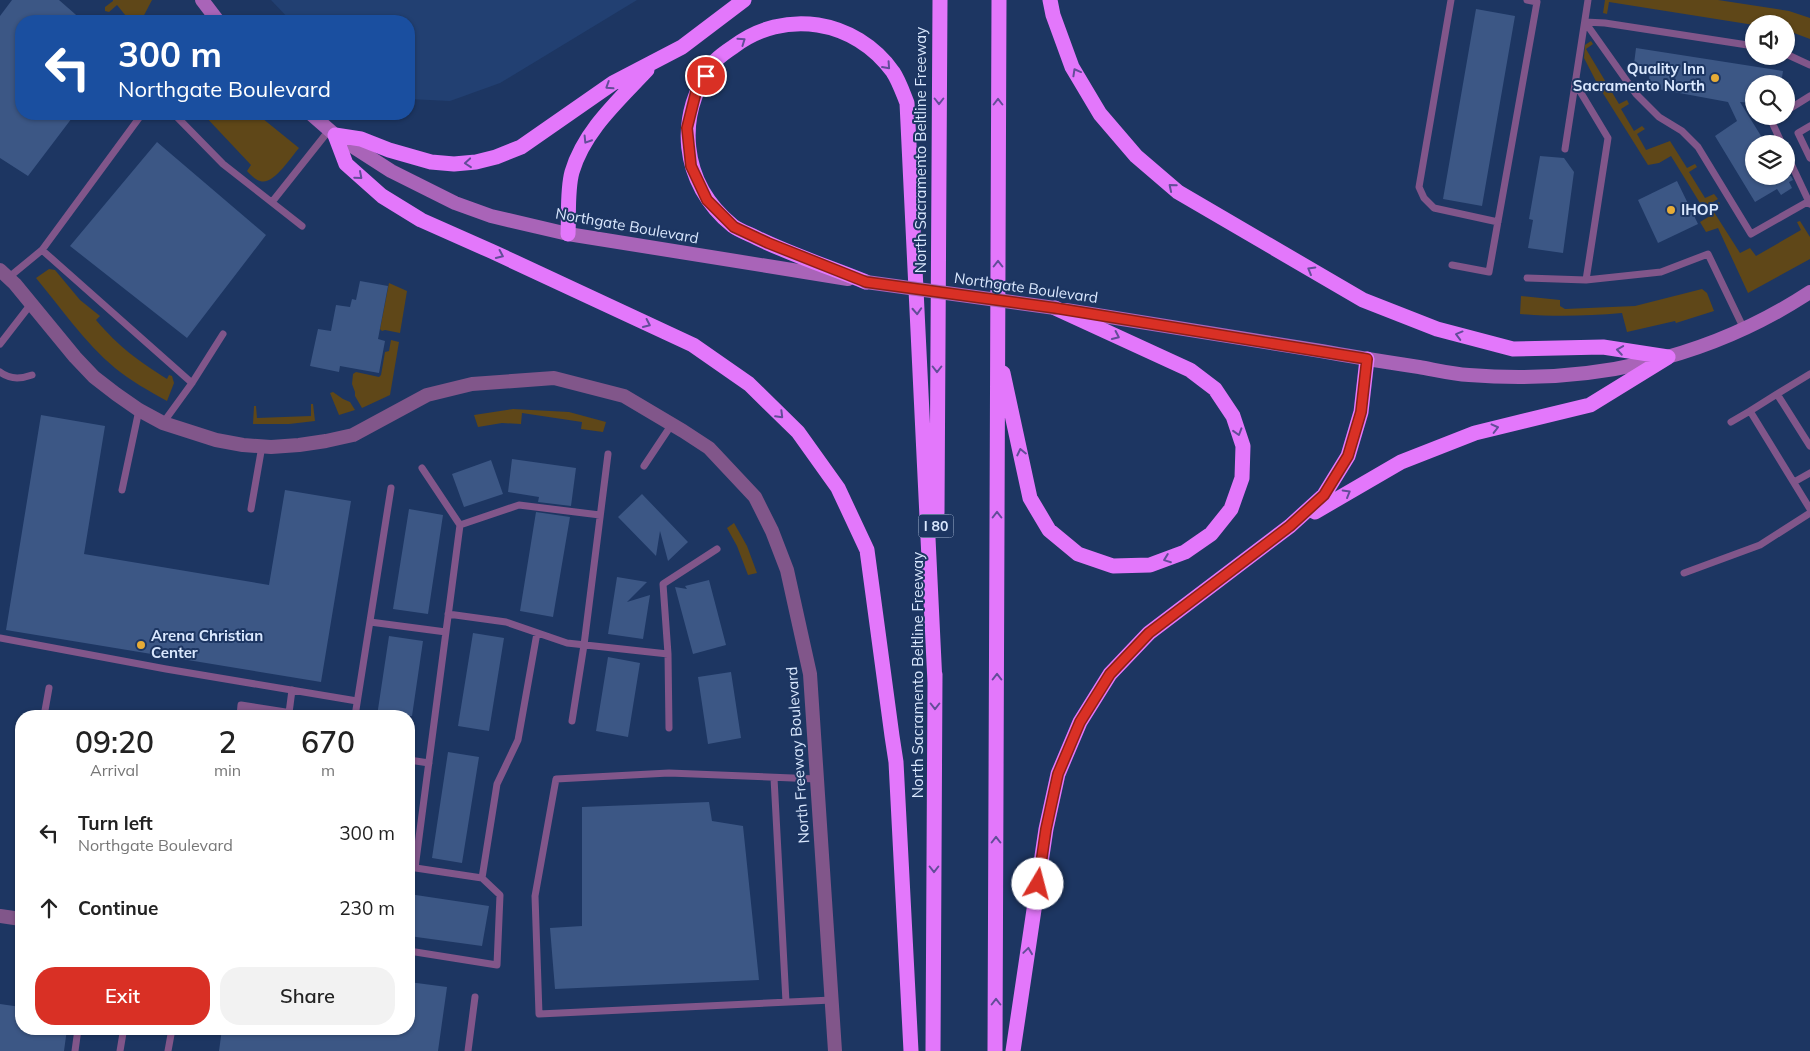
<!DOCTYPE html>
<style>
:root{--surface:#fff;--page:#f2f2f2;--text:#222;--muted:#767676;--accent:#d93025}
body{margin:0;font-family:Mulish,sans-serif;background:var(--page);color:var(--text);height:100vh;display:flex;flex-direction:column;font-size:19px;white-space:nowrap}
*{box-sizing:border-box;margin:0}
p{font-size:16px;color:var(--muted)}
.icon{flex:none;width:28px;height:28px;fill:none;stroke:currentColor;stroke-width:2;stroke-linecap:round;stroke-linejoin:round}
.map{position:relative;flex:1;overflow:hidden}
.side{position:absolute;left:15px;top:710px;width:400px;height:325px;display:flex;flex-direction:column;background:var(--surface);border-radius:20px;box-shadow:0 1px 4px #0004}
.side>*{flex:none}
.hud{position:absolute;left:15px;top:15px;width:400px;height:105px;border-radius:20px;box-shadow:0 1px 4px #0004;background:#1a4fa0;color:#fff;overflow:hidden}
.controls{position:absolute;left:1745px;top:15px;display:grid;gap:10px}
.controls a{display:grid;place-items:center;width:50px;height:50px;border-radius:50%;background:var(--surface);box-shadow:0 1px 4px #0004;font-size:25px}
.pin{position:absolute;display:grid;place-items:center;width:42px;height:42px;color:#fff;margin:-21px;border:2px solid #fff;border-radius:50%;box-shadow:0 1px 5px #0007}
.me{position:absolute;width:55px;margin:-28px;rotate:8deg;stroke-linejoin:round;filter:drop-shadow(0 0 4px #0008)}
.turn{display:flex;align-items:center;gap:18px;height:105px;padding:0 20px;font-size:22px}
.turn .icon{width:65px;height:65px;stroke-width:2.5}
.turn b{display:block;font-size:35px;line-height:42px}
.eta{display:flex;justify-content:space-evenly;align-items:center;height:85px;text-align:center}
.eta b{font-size:30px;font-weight:600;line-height:35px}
.cta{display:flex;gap:10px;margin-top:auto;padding:10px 20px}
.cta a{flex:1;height:58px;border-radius:20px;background:var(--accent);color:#fff;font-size:20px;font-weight:600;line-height:58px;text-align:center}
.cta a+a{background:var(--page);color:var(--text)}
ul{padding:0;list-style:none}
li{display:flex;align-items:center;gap:15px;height:75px;padding:0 20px}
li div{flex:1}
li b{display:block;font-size:19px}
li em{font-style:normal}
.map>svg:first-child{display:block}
.built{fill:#224072}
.green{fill:#5f4718}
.building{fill:#3c5785}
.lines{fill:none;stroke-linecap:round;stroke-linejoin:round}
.service{stroke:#81568a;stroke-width:7}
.minor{stroke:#81568a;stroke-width:14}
.tertiary{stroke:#81568a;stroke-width:14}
.secondary{stroke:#a964b8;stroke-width:14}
.motorway{stroke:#e377fb;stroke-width:15}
.secondary-bridge{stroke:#a964b8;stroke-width:14}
.oneway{stroke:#624d98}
.route-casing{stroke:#8d1f18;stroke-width:12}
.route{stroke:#d93025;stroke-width:9}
.poi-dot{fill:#e7ac36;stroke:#1d3662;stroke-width:2}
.labels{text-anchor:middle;stroke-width:4;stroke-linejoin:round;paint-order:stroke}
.shield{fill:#1d3662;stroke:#a1b3cf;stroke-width:1}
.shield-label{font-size:14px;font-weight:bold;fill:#dae8fe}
.poi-label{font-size:15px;font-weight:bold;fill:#dae8fe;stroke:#1d3662;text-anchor:start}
.street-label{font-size:15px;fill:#dae8fe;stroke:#1d3662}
</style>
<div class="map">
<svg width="1810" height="1051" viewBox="0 0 1810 1051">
<rect width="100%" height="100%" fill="#1d3662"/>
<!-- built -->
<path class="built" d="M271 0H637L500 83 450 101 409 99V21H291Z"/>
<!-- green -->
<path class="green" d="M113 0H152L141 21H130L117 5 109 12 105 11V7L113 1Z
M1605 0H1718L1789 11 1810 18V39L1786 30V24L1754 25 1609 2 1607 14 1603 13Z
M1591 41 1593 44 1586 49 1619 104 1627 100 1629 104 1621 109 1634 131 1642 126 1645 129 1637 134 1646 150 1670 141 1687 168 1695 164 1697 167 1689 172 1705 198 1714 194 1718 199 1703 208 1671 156 1659 163 1648 165 1599 87 1584 58 1585 45Z
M203 114H257L299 148C291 157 273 186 260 181 255 180 250 174 247 171L251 165Z
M1719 202 1720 204 1712 209 1740 253 1750 248 1756 256 1801 230 1797 222 1800 221 1810 237V259L1748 293 1718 228 1706 232 1700 222 1710 216 1706 209Z
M49 269 55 270 80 300 100 316 96 320C119 347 137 360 167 379L169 375 172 376 174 383 167 401C149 391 131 381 115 368 84 342 61 308 36 278Z
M389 283 407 291 400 333 385 330 382 331 380 329Z
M1702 289 1707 293 1714 311 1676 323 1675 321 1627 332 1622 313C1587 316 1555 317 1520 314L1521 296 1560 300V306L1565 309 1635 306Z
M391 340 399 342 390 395 362 408 355 396V392L352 384 353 374 356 372 379 377 381 375 385 352 389 351Z
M333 392 343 399 350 402 355 410 339 415 330 393Z
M311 404H313L315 421 289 424H253L254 406H256L257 418 311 416Z
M513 409 569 412 606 422 603 432 581 429 582 422 522 413 521 424 502 423 478 427 474 415Z
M734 523 747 546 757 573 748 575 737 546 727 528Z"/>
<!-- building -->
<path class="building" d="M12 0H59L83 21H21V114H75L28 176 0 158V16Z
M1476 9 1515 16 1482 206 1443 199Z
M1636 48 1783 71 1781 84H1754V103L1740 102 1766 144H1754V176H1791L1793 180 1789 182 1792 188 1781 195 1777 189 1755 202 1715 136 1737 121 1728 102 1647 87 1650 74 1633 72Z
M157 142 266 235 187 338 70 246Z
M1540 156 1564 158 1574 172 1563 253 1528 248 1533 220 1529 219Z
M1677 181 1698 224 1658 243 1638 200Z
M360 281 388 286 378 339 385 341 379 373 340 366 339 372 310 366 318 329 331 331 336 305 350 307 352 299 356 300Z
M41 415 105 426 84 554 269 585 285 490 351 501 321 682 6 630Z
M512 459 576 468 571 506 538 502 539 497 508 492Z
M491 460 503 494 464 507 452 474Z
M642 494 688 542 668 561 660 531 656 556 618 517Z
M409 509 443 515 428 614 393 609Z
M536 512 570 517 553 617 520 611Z
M617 577 647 582 627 602 650 595 643 639 608 634Z
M709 580 726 645 693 654 675 587 687 589 685 586Z
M473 633 504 638 489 731 458 726Z
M389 636 423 641 412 716H377Z
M608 657 640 663 628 737 596 731Z
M731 672 741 738 708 744 698 677Z
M448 752 479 757 462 863 432 858Z
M709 802 712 821 743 826 759 980 555 989 550 928 582 926V807Z
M409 894 489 906 482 946 409 936Z
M409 982 447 987 438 1051H219L222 1029H409Z
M0 1004 21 1007V1029H67L64 1051H0Z"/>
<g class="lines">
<!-- service -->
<path class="service" d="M1451 0 1419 187 1424 198 1434 208 1498 222
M1754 46 1605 23 1585 22 1636 94 1659 117 1682 131 1698 147 1751 234 1809 201
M1786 54 1810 65
M1575 83 1608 138 1586 280
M1786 111 1810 96
M174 114 223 164 302 226
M1777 116 1771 120 1782 144
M1810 126 1798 133 1810 158
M1565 149 1588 0
M1786 153 1810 204
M272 202 330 129
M42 250 142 114
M1452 265 1489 272 1537 2 1527 0
M8 278 42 250 192 383
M1527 278 1586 280 1661 272 1708 254 1744 329
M0 344 31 304
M0 372C10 380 21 379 32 375
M1777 394 1810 374
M1731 422 1750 411
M163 423 192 383 223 334
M1810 446 1777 394 1750 411 1810 509
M644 466 672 424
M1794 482 1810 473
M122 490 139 410
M251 509 262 446
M460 525 519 505 600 515
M1684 573 1760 545 1810 513
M448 614 506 622 567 643 668 654
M370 622 446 632
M0 638 166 669 357 701
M289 713 292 690
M44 716 49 688
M240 716 241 705 311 716
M355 716 391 488
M572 721 584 645 608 454
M669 728 668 654 663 584 717 549
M409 760 429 763
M774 778 786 1002
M817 779 669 773 556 779 535 896 539 1014 832 1000
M409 867 482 878
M415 868 460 525 422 468
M409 951 497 965 500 895 482 878 497 784 518 740 537 633
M75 1051 78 1029
M120 1051 123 1033 121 1029
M168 1051 172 1029
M468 1051 475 997"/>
<!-- minor -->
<path class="minor" d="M0 916 21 919"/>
<!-- tertiary -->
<path class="tertiary" d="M0 270 15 284 75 357 94 377 116 394 139 410 163 423 216 440 243 445 271 447 299 445 326 441 353 435 427 395 472 384 554 378 624 396 683 431 709 448 755 497 772 531 787 570 810 674 835 1051"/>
<!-- secondary -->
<path class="secondary" d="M202 0 218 21
M311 114 335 135 391 171 455 203 491 216 568 234 848 279
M1066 310C1151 324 1236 338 1321 351 1353 357 1386 362 1419 367 1436 370 1452 374 1469 375 1590 385 1708 359 1810 292"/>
<!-- motorway -->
<path class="motorway" d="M744 0 682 47 613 83 521 147 496 157 476 162 454 164 431 162 389 150 361 139 335 135 346 164 382 196 421 220 491 251 693 345 749 384 798 432 838 488 867 550 892 736 896 762 911 1051
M1050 0 1053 15 1072 67 1100 114 1136 156 1178 192 1363 300 1437 329 1513 349 1603 347 1668 357
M568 234C569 215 567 190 572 172 584 131 618 101 647 70
M866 282C829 267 792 255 757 238 749 234 740 231 733 226 680 183 674 114 715 61 720 56 727 51 733 47 784 8 855 19 893 72 899 81 903 93 907 103L935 683
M1003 373 1030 498 1049 530 1078 554 1113 566 1150 565 1185 552 1211 534 1231 509 1242 478 1243 446 1233 416 1215 389 1190 370 1055 308
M1315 512 1401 462 1475 433 1590 405 1668 357
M937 513 940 0
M933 1051 935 674
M995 1051 999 0
M1013 1051 1046 829 1058 774 1080 722 1110 674 1149 633 1290 526 1324 495 1348 456 1361 412 1367 359"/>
<!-- secondary-bridge -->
<path class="secondary-bridge" d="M866 282 1055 308"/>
</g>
<!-- one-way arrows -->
<defs><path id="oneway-chevron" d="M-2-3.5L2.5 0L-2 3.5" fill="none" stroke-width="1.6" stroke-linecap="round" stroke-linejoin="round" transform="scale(1.25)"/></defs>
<g class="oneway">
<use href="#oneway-chevron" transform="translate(742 41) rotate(-35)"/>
<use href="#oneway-chevron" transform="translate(887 66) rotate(48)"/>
<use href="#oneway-chevron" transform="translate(1076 72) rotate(-119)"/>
<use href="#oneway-chevron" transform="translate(609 86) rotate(147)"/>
<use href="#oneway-chevron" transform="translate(939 101) rotate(90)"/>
<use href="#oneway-chevron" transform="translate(998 102) rotate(-90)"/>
<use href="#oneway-chevron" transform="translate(587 140) rotate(122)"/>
<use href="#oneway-chevron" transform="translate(468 163) rotate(175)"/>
<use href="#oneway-chevron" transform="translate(359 176) rotate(41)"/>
<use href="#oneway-chevron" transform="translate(1172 187) rotate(-140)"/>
<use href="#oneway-chevron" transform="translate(500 255) rotate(25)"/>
<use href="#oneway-chevron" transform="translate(998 264) rotate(-90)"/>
<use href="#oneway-chevron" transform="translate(1311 270) rotate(-150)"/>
<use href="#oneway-chevron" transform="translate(917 311) rotate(87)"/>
<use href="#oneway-chevron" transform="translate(647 324) rotate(25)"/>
<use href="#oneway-chevron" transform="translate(1459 335) rotate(-165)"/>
<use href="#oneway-chevron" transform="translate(1116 336) rotate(25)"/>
<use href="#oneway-chevron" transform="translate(1620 350) rotate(-171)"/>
<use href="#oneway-chevron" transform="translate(937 369) rotate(90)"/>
<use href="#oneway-chevron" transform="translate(780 415) rotate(45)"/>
<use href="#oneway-chevron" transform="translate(1495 428) rotate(-14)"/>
<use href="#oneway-chevron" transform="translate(1238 432) rotate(73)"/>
<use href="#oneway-chevron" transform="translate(1021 452) rotate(-103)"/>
<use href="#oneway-chevron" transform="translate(1347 493) rotate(-30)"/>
<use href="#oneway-chevron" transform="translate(997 515) rotate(-90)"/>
<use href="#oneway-chevron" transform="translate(1167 559) rotate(159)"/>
<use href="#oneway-chevron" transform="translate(997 677) rotate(-90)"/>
<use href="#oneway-chevron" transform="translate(935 706) rotate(90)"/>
<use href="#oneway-chevron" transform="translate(996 840) rotate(-90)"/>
<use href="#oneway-chevron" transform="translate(934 869) rotate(90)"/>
<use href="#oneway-chevron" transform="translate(1028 951) rotate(-82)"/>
<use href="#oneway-chevron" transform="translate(996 1002) rotate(-90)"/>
</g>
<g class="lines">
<!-- route casing -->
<g class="route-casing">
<path id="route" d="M706 76 696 92 687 128 691 166 707 200 734 227 768 243 866 282 1055 308 1367 359 1361 412 1348 456 1324 495 1290 526 1149 633 1110 674 1080 722 1058 774 1046 829 1038 884"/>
</g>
<!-- route -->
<use href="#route" class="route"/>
</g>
<!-- markers -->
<g class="poi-dot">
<circle cx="1715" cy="78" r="5"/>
<circle cx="1671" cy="210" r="5"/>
<circle cx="141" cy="645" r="5"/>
</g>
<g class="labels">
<!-- shield labels -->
<rect class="shield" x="918.5" y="514.5" width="35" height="23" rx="4"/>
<g class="shield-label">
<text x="936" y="531">I 80</text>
</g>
<!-- poi labels -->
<g class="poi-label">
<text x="1705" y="74" text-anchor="end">Quality Inn<tspan x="1705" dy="17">Sacramento North</tspan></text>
<text x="1681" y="215">IHOP</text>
<text x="151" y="641">Arena Christian<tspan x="151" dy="17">Center</tspan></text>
</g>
<!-- street labels -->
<g class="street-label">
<text transform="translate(921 150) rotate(-90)" y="5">North Sacramento Beltline Freeway</text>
<text transform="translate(627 226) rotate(10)" y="5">Northgate Boulevard</text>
<text transform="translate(1026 288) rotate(8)" y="5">Northgate Boulevard</text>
<text transform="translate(918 675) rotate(-90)" y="5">North Sacramento Beltline Freeway</text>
<text transform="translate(798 755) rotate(-94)" y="5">North Freeway Boulevard</text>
</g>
</g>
</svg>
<div class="controls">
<a><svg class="icon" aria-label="sound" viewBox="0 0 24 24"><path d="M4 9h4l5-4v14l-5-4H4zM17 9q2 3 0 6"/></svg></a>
<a><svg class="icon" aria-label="search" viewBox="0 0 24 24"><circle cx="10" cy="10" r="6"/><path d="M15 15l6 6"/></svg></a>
<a><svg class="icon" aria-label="layers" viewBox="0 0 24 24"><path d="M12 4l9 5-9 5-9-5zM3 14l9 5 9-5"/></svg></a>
</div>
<div class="pin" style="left:706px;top:76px;background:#d93025"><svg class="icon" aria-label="arrive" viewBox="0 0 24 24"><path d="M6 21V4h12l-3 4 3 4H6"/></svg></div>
<svg class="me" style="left:1038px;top:884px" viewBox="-20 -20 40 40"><circle r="19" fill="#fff"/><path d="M0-13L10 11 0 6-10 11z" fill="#d93025"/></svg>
<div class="hud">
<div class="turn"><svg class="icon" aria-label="left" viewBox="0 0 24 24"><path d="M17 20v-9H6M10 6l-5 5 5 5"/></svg><div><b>300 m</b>Northgate Boulevard</div></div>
</div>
<section class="side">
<div class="eta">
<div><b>09:20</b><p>Arrival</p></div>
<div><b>2</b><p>min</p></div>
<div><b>670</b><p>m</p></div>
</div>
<ul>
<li><svg class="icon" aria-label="left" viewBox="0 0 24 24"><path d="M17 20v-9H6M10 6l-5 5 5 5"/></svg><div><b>Turn left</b><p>Northgate Boulevard</p></div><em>300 m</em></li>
<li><svg class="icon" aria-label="ahead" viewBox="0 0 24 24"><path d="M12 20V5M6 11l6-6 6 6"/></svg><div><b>Continue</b></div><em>230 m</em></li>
</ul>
<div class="cta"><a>Exit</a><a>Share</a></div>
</section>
</div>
